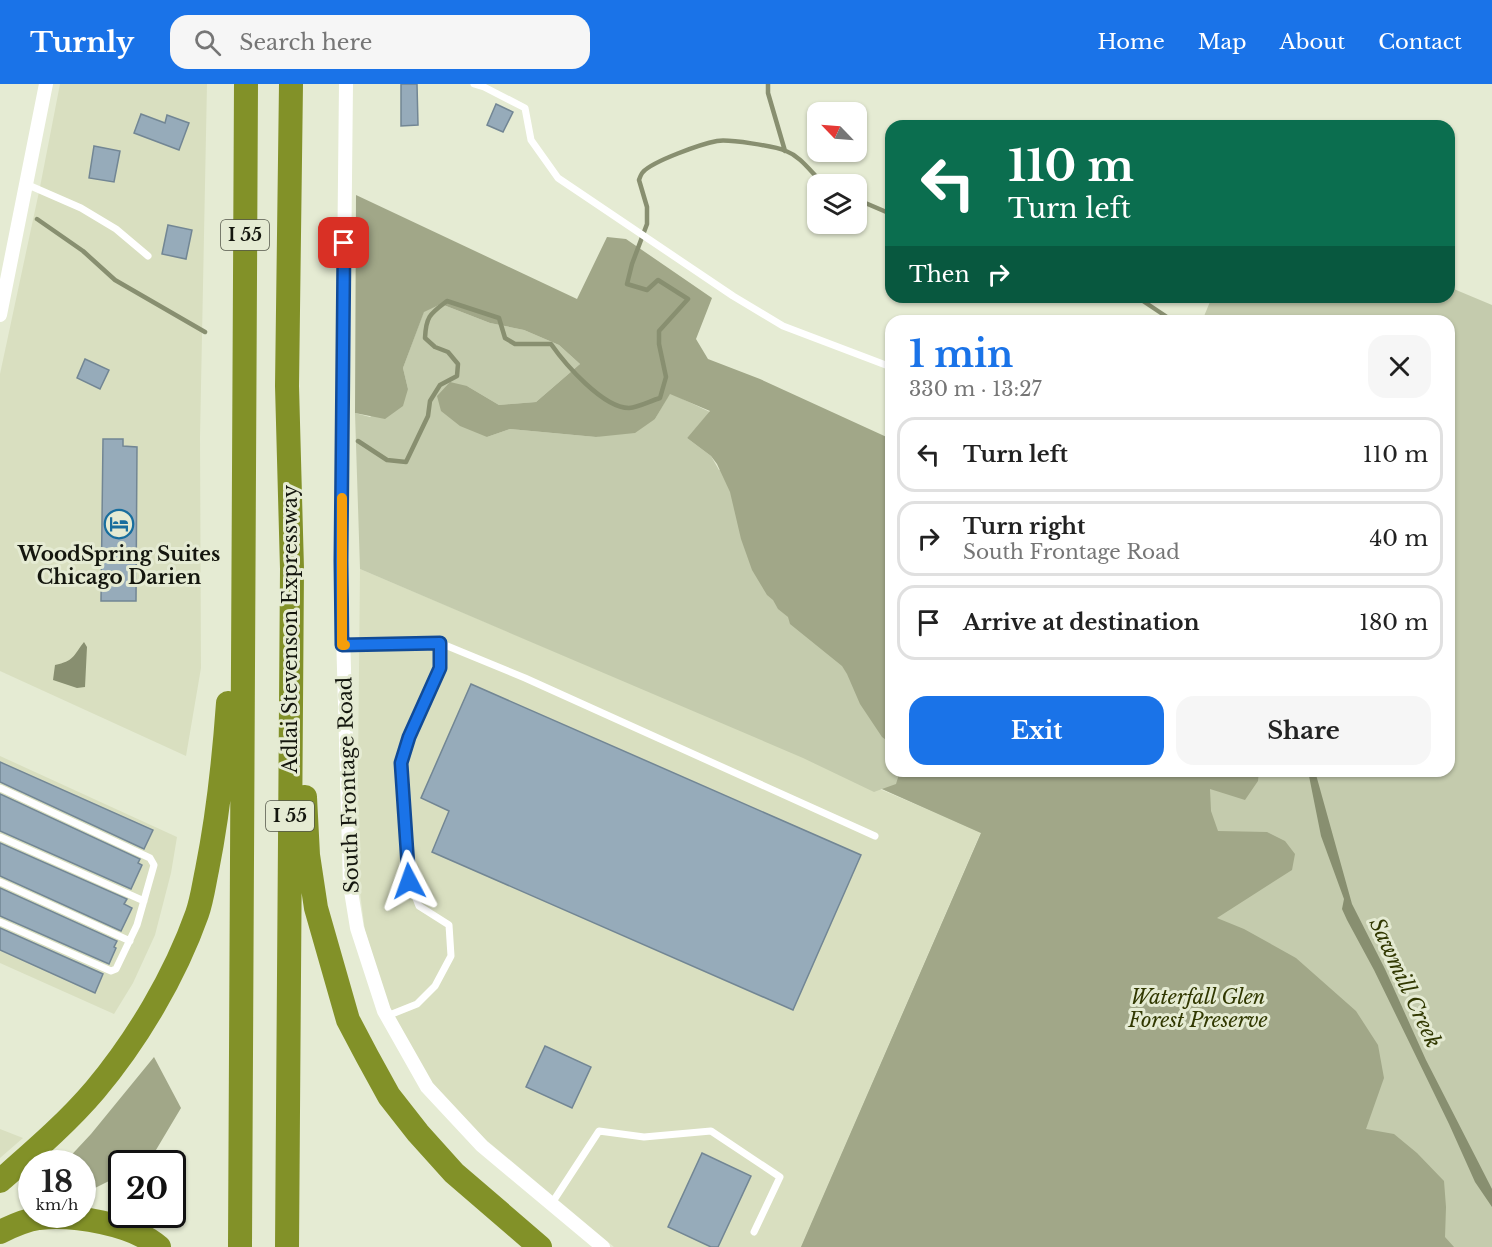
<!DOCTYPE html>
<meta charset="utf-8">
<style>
:root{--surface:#fff;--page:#f6f6f6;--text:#222;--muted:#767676;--line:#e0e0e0;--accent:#1a73e8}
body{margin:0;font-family:"Libre Baskerville",serif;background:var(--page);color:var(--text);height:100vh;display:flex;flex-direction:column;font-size:22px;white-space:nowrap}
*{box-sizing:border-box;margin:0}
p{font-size:20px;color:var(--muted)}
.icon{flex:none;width:33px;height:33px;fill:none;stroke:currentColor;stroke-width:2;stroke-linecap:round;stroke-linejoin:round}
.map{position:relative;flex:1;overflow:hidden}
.details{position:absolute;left:885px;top:231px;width:570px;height:462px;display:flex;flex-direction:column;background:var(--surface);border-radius:18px;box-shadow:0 2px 4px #0004}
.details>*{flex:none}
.top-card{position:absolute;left:885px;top:36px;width:570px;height:183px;border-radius:18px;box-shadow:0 2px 4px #0004;background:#0b6e4f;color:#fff;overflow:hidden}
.needle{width:39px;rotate:295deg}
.tools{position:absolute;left:807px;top:18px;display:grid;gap:12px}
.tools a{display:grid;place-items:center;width:60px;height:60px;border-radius:12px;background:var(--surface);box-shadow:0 2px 4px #0004;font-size:30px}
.speed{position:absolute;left:18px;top:1066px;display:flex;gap:12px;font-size:30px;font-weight:700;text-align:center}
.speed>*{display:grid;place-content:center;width:78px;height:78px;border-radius:50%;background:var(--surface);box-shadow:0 2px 4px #0004;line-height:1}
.speed small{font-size:15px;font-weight:400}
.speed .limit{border:3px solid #111;border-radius:9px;background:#fff;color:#111}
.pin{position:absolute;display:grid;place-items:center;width:51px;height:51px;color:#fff;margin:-26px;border-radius:12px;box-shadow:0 3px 9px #0006}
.me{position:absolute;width:66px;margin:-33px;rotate:356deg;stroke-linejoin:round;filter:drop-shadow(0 0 4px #0008)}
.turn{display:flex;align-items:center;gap:21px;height:126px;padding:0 24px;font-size:27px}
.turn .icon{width:78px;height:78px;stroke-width:2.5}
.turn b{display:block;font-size:42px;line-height:51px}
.then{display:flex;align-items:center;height:57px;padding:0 24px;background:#0003;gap:12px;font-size:22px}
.round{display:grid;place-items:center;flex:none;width:63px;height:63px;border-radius:18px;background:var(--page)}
.summary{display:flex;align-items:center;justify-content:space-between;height:102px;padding:0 24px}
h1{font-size:36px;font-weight:700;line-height:45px;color:var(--accent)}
.action{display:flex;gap:12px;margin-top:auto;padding:12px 24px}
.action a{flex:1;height:69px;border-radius:18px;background:var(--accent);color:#fff;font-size:24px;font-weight:700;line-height:69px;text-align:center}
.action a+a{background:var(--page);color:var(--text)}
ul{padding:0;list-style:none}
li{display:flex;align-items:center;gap:18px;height:75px;margin:0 12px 9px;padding:0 12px;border:3px solid var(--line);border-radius:18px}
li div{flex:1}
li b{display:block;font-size:22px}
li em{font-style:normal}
header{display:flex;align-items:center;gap:36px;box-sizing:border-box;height:84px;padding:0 30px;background:var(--accent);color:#fff}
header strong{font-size:28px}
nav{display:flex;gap:33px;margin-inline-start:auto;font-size:21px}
.search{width:420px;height:54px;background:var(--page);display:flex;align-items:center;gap:15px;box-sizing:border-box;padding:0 21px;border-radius:18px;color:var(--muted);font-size:22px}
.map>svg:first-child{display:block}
.built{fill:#d9dfc0}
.green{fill:#c4cbad}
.forest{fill:#a1a788}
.water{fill:#888f70}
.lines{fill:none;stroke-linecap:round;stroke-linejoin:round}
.stream{stroke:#888f70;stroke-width:4.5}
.building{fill:#96abba;stroke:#728694;stroke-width:1.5}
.lane{stroke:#fff;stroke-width:7}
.street{stroke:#fff;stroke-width:14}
.highway{stroke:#829128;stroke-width:24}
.route-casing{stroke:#114b97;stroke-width:15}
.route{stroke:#1a73e8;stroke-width:10}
.slow{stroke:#f59e0b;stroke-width:10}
.labels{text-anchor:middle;stroke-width:6;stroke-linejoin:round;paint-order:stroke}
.shield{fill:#e5ebd3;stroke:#535649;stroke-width:1.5}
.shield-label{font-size:18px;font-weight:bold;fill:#14160e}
.poi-label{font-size:20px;font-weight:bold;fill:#14160e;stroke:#e5ebd3}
.street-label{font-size:20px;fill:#14160e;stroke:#e5ebd3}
.park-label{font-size:20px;font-style:italic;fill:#313800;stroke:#e5ebd3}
.water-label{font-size:21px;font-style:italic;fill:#313800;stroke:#e5ebd3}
</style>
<header>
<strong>Turnly</strong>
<div class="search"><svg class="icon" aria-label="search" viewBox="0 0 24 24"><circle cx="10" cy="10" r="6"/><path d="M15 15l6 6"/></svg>Search here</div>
<nav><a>Home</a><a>Map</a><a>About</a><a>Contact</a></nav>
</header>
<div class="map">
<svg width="1492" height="1163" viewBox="0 0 1492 1163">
<rect width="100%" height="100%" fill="#e5ebd3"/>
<!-- built -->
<path class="built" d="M60 0H207L200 353 201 584 186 672 0 587V290L40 103Z
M360 485 981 748 801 1163H614L485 1055 431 999 388 920 365 847 357 786Z
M0 672 177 753 171 789 155 851 133 899 114 930 0 879Z
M0 1045 23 1054 0 1074Z"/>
<!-- green -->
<path class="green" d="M1449 203 1492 221V1163H801L981 749 882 705 874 708 803 674 360 485 355 329 370 333 408 305 403 284 424 227 441 220 490 239 524 246 559 261 580 280 536 318 499 321 467 302 487 353 510 345 596 353 655 335 670 309 710 328 687 354 711 372 719 386 891 355V687H1449V237H1202L1212 213H1449Z"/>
<!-- forest -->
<path class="forest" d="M356 111 577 215 607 153 626 155 712 214 696 255 708 275 760 295 891 355V663L889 658 882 653 860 620 847 590 842 582 790 540 788 533 778 525 773 516 767 511 752 486 741 455 730 408 717 380 711 372 687 354 710 327 670 310 655 335 635 349 596 353 510 345 487 353 460 342 441 327 437 312 450 298 467 302 499 321 536 318 580 280 559 261 524 246 490 239 441 220 424 228 403 284 408 305 403 322 385 335 355 329Z
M900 687H1259L1258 697 1245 716 1210 705 1211 727 1218 747 1267 748 1285 757 1295 770 1292 786 1217 834 1244 845 1296 874 1356 927 1378 961 1384 994 1366 1045 1394 1050 1417 1069 1444 1097 1446 1123 1445 1153 1454 1163H801L981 749 882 705 896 700Z
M154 973 181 1024 150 1076 143 1080H122L121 1091 83 1110 82 1080H63L91 1050Z"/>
<!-- water -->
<path class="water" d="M84 558 87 563 85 603 77 604 53 596 55 581C74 577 73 572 84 558Z
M1308 687H1315L1352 820 1385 885 1426 976 1492 1105V1123L1475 1098 1449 1040 1374 886 1347 836 1342 825 1344 815 1321 752Z"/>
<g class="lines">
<!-- stream -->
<path class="stream" d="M768 0V9L785 67
M856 115 891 130
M37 135 83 167 115 196 205 248
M1137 213 1173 237
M358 357 387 376 406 378 428 332 430 317 440 301 457 292 458 280 448 268 435 263 425 254C426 232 430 230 447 217L499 234 505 254 515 260H551C565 280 603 324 629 324 639 323 650 317 660 314L666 293 659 260V247L688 215 658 196 647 206 627 200 632 180 647 140V123L639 96C640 93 641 90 643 88 653 77 701 60 717 57 729 55 774 62 786 67 802 73 812 90 824 100"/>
</g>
<!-- building -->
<path class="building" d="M401 0H417L418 41 401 42Z
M496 20 513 28 503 48 487 41Z
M141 30 165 39 167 31 189 39 179 66 134 49Z
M94 62 120 67 114 98 89 94Z
M168 141 192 146 186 175 162 170Z
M85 275 109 286 100 305 77 294Z
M103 355H123V362L137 363 136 517H101Z
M471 600 861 771 793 926 432 768 449 727 421 714Z
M0 678 153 746 144 765 0 698Z
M0 710 140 775 138 779 142 781 131 805 0 747Z
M0 759 127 815 124 820 132 824 121 847 0 792Z
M0 804 117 857 114 863 116 864 109 880 0 832Z
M0 844 103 890 95 909 0 866Z
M545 962 591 983 572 1024 526 1003Z
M702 1069 751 1092 718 1163H711L668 1143Z"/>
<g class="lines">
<!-- lane -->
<path class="lane" d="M474 0 484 3 525 24 531 56 558 94 733 212 783 242 891 283
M26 100 81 124 116 145 148 172
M440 559 525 594 875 752
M343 561 440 559 439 584 409 653 401 679 409 797 419 822 449 841 451 872 435 902 417 920 387 932
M0 704 150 774 154 781 137 841 116 885 111 887 0 838
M0 753 144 817
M0 798 130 857
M552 1119 599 1047 644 1053 711 1047 780 1093 754 1148"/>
<!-- street -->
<path class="street" d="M346 0 341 477 350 801 357 844 384 927 427 1003 482 1062 603 1163
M0 231 46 0"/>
<!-- highway -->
<path class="highway" d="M305 713 308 771 316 824 348 936 367 972 389 1012 418 1049 454 1089 540 1163
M0 1097C33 1068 67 1039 95 1006 137 956 175 892 197 830 202 816 204 800 207 786 218 731 224 675 228 619
M0 1148C12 1142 26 1136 39 1134 73 1130 133 1140 159 1163
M240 1163 246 0
M287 1163 292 485 287 302 291 0"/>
</g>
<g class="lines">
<!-- route casing -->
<g class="route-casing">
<path id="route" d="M344 159 341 477 342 561 440 559V584L409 653 401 679 409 797"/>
</g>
<!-- route -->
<use href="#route" class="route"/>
<!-- slow -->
<path class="slow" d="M342 414V561H345"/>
</g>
<!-- icons -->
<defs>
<g id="hotel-ring" transform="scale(1.5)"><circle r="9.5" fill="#e5ebd3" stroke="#186e9e" stroke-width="1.5"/><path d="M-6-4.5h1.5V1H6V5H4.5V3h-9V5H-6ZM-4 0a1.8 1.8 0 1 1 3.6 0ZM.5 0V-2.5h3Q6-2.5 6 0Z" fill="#186e9e"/></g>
</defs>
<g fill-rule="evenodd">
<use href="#hotel-ring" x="119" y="440"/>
</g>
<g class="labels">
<!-- shield labels -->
<g class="shield">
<rect x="221" y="136" width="48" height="30" rx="4.5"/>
<rect x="266" y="717" width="48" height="30" rx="4.5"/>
</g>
<g class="shield-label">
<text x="245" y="157">I 55</text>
<text x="290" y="738">I 55</text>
</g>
<!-- poi labels -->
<g class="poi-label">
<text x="119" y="477">WoodSpring Suites<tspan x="119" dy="23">Chicago Darien</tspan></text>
</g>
<!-- street labels -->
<g class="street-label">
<text transform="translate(290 545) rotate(-90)" y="7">Adlai Stevenson Expressway</text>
<text transform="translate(348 701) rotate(-92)" y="7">South Frontage Road</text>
</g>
<!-- park labels -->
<g class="park-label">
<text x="1198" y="920">Waterfall Glen<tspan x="1198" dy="23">Forest Preserve</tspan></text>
</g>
<!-- water labels -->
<g class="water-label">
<text transform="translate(1405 899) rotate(65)" y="7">Sawmill Creek</text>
</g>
</g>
</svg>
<div class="tools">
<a><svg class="needle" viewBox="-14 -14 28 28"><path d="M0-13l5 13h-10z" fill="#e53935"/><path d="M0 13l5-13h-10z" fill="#767676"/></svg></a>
<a><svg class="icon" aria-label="layers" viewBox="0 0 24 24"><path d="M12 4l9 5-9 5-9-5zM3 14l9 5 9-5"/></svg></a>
</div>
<div class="speed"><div>18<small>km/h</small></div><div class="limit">20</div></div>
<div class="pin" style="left:344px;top:159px;background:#d93025"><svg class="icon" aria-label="arrive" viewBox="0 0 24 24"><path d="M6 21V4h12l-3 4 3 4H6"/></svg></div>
<svg class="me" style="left:409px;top:797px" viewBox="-20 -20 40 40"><path d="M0-17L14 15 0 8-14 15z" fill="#1a73e8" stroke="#fff" stroke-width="4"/></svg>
<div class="top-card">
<div class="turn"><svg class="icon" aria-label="left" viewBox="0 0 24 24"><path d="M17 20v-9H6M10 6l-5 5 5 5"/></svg><div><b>110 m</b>Turn left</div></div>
<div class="then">Then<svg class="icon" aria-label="right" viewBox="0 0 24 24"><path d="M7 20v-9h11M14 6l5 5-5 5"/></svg></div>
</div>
<section class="details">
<div class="summary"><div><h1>1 min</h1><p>330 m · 13:27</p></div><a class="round"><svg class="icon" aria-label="close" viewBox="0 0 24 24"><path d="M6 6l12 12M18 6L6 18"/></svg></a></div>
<ul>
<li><svg class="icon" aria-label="left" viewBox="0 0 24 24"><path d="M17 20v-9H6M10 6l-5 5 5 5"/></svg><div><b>Turn left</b></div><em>110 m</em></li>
<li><svg class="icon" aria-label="right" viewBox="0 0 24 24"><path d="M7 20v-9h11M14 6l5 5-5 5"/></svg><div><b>Turn right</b><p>South Frontage Road</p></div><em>40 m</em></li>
<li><svg class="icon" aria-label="arrive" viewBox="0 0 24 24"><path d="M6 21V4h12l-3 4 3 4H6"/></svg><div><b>Arrive at destination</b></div><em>180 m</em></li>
</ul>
<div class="action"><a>Exit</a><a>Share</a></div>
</section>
</div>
